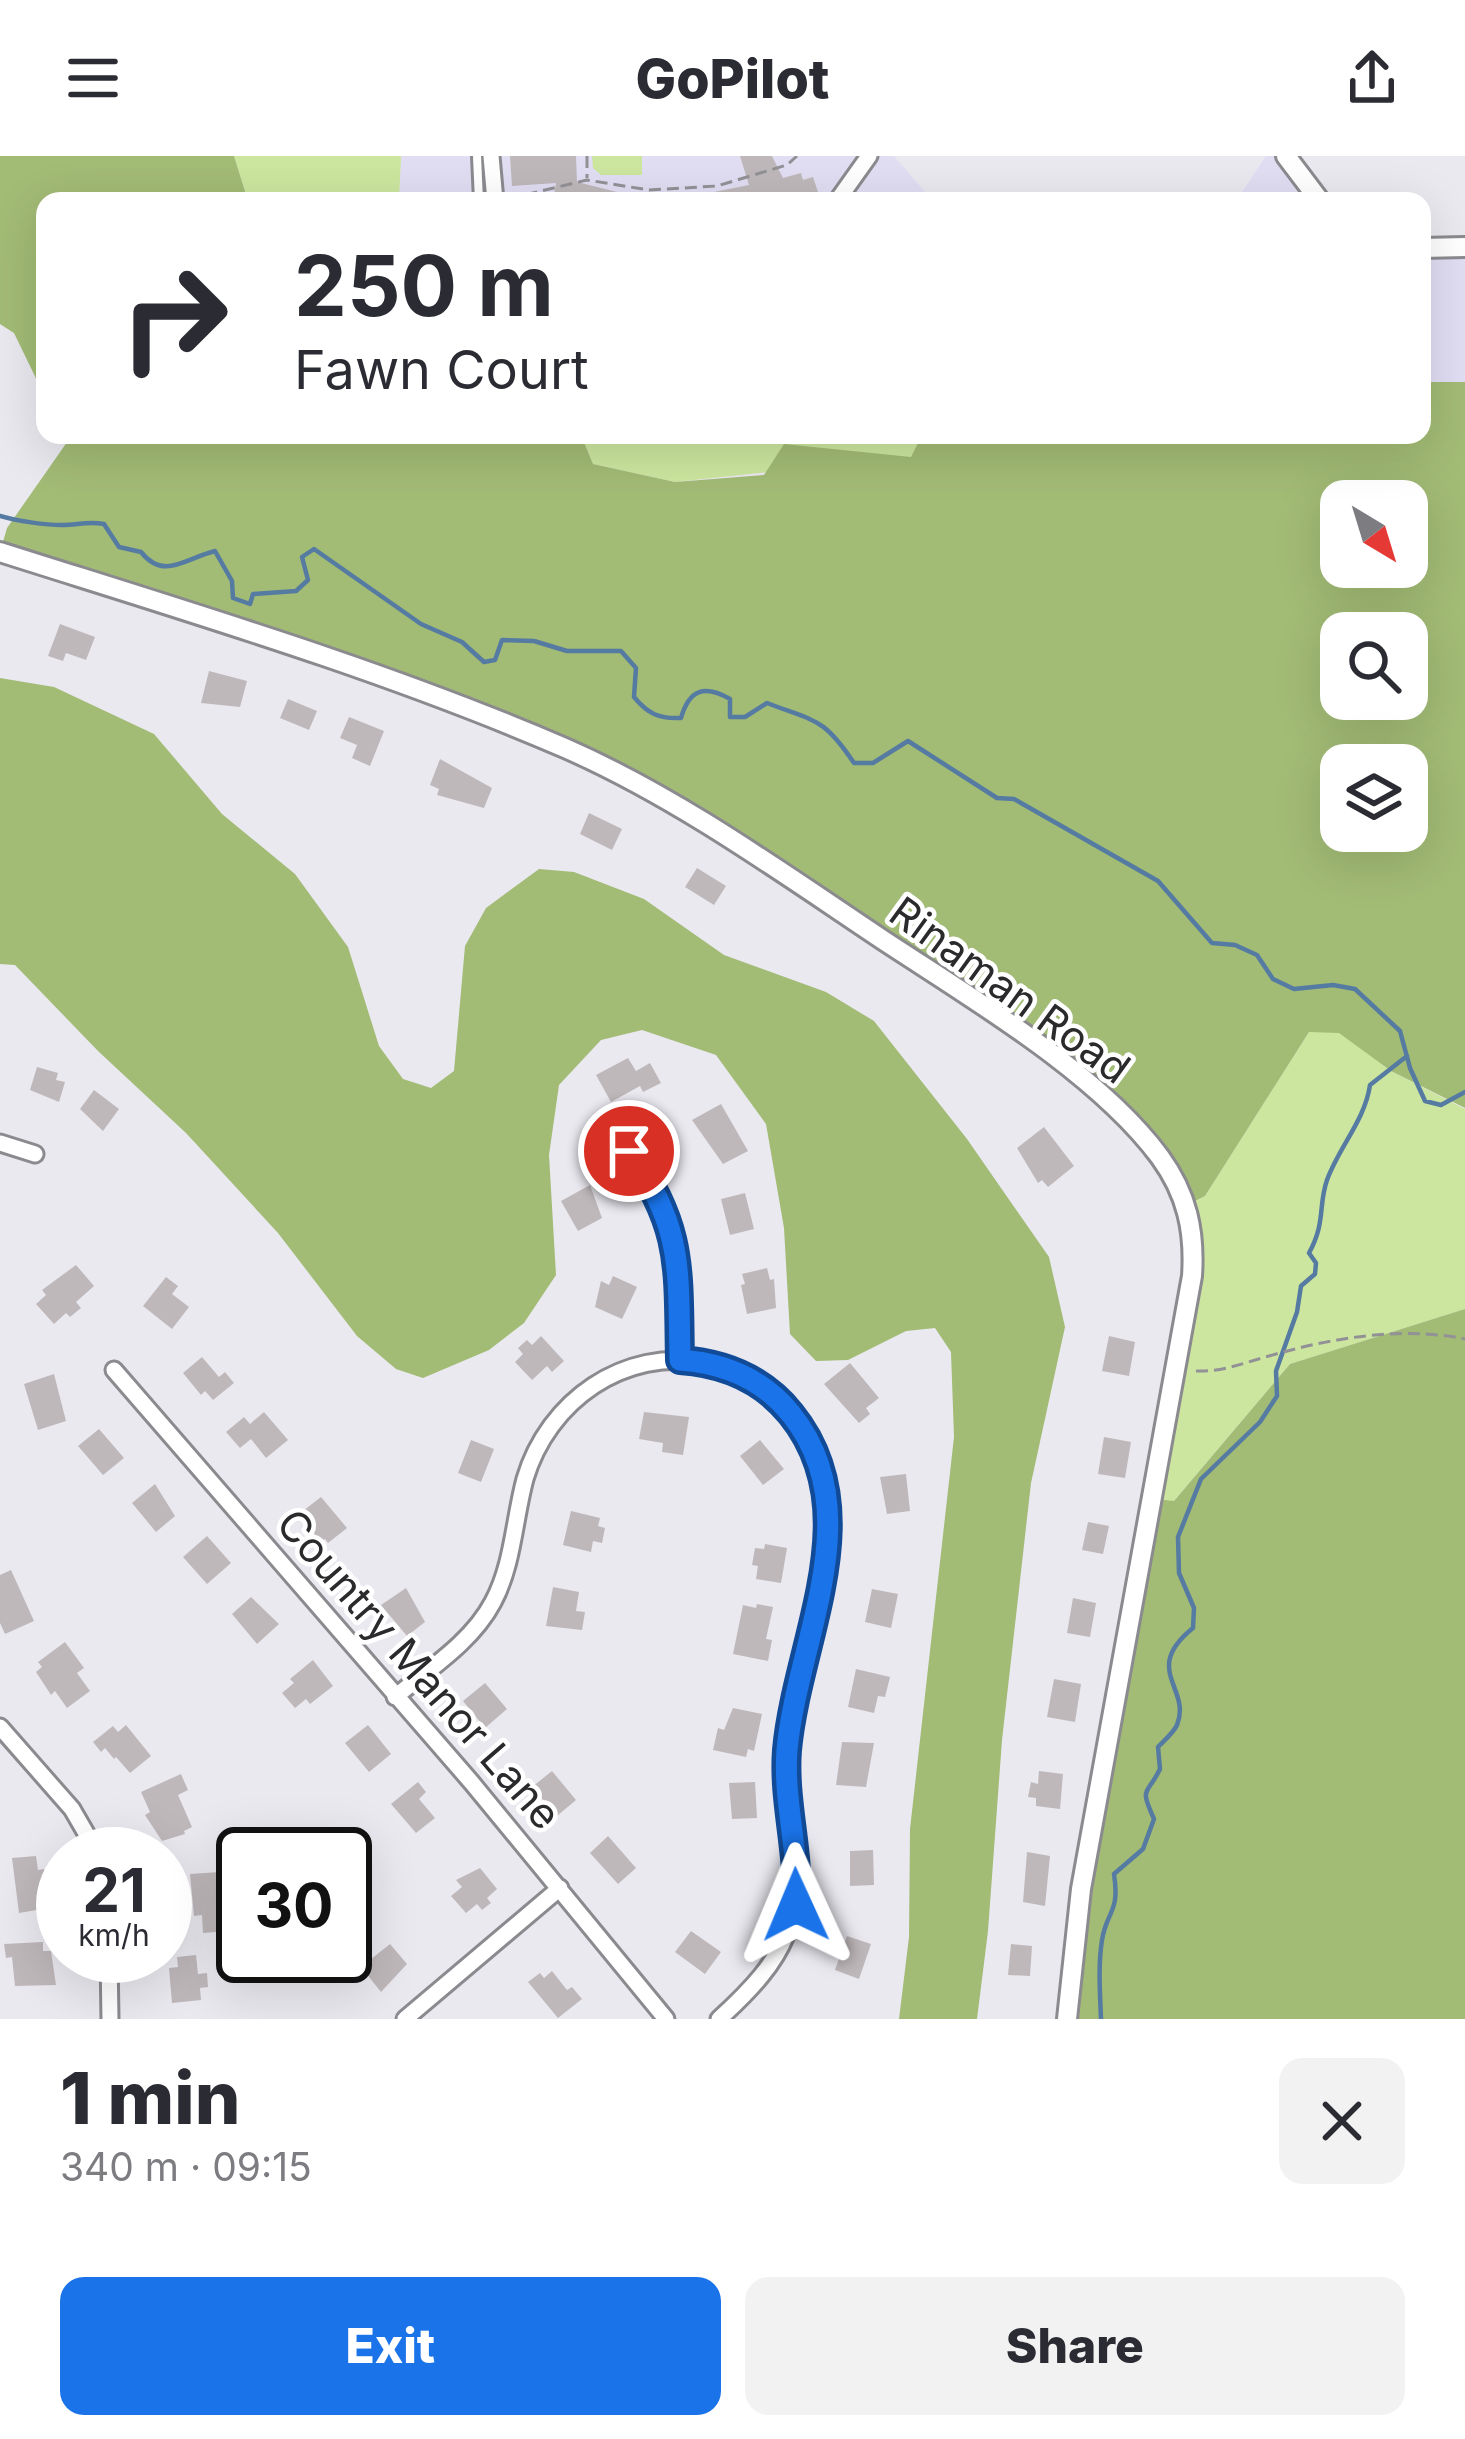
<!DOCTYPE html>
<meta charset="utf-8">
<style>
:root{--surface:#fff;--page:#f2f2f3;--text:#2b2b33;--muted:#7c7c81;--accent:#1a73e8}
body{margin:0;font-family:Inter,sans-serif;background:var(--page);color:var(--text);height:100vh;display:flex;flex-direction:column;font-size:45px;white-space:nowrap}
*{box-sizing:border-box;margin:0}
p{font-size:39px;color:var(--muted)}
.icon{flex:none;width:66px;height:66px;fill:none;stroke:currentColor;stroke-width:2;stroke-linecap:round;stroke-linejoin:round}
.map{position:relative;height:1863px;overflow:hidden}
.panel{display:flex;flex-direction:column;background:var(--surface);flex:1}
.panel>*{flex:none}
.top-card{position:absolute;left:36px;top:36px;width:1395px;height:252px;border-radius:24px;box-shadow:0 12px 48px #0002;background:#fff;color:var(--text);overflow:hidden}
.needle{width:78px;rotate:142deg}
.buttons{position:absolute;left:1320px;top:324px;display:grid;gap:24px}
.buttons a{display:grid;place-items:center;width:108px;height:108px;border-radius:24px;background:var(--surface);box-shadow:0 12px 48px #0002;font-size:60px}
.speed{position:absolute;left:36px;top:1671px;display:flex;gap:24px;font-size:60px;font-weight:700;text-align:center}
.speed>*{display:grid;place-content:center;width:156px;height:156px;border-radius:50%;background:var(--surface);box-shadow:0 12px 48px #0002;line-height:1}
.speed small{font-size:30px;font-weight:400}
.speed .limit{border:6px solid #111;border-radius:18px;background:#fff;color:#111}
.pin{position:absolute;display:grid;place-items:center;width:102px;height:102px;color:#fff;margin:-51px;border:6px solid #fff;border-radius:50%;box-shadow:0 3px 12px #0007}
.me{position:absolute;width:132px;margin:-66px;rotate:359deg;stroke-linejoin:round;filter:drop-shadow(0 0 9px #0008)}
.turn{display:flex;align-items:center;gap:42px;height:252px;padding:0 60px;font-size:54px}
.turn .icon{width:156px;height:156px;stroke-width:2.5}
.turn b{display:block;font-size:84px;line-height:102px}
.round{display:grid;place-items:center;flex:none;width:126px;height:126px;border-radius:24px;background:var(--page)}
.headline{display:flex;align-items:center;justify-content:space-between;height:204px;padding:0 60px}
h1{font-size:72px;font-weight:800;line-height:90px}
.primary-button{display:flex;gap:24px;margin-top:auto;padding:24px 60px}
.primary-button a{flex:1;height:138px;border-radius:24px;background:var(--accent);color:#fff;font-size:48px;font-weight:800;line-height:138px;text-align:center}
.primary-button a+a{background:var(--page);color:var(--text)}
header{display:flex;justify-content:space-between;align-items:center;height:156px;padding:0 60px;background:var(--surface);font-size:54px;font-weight:800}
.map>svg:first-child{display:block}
.commercial{fill:#e1ddf3}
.green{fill:#cce69f}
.forest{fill:#a2bb75;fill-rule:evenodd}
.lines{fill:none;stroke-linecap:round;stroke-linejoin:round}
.stream{stroke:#567ba2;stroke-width:4.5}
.building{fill:#bfb8ba}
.service-casing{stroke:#8b8a8f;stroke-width:14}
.minor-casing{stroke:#8b8a8f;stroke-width:21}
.tertiary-casing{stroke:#8b8a8f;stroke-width:24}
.path{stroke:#929196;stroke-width:3;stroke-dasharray:12 6;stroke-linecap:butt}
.service{stroke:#fff;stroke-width:8}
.minor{stroke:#fff;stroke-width:15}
.tertiary{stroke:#fff;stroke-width:18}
.route-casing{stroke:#114b97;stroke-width:30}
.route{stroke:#1a73e8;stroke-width:21}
.labels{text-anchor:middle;stroke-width:9;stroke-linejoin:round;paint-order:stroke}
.street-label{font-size:42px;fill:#2a2a2c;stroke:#fff}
</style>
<header><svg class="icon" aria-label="menu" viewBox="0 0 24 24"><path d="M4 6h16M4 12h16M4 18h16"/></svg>GoPilot<svg class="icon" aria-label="share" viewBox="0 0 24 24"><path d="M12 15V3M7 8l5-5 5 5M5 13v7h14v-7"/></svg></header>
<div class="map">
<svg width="1465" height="1863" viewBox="0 0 1465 1863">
<rect width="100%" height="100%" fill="#eae9f0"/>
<!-- commercial -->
<path class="commercial" d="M401 0H894L933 45H399Z
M1266 0H1286L1320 45H1236Z
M1465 91V226H1422V92Z"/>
<!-- green -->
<path class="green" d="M234 0H401L399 45H248Z
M592 0H642V19H601L593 12Z
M581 279H922L912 301 675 326 593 308Z
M1309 876H1339L1391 915 1465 953V1153L1290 1208 1173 1346 1154 1343 1192 1120 1187 1049 1205 1040Z"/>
<!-- forest -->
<path class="forest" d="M0 0H234L248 45H45V241L14 177 0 168Z
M1422 226H1465V952L1391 915 1339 877 1309 876 1205 1040 1187 1049 1180 1034 1076 920 789 722 567 594 0 396 7 372 72 279H581L593 308 675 326 764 319 784 288 911 301 922 279H1422ZM1341 345H1407V411H1341ZM1341 477H1407V543H1341ZM1341 609H1407V675H1341Z
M0 522 54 531 154 578 222 658 295 718 348 791 379 890 403 923 431 932 454 915 465 790 486 752 539 713 574 716 644 743 724 799 826 836 874 865 967 983 1049 1101 1065 1171 1031 1327 1002 1584 988 1775 977 1863H899L909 1781 910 1673 954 1281 951 1196 935 1172 906 1175 848 1204 816 1205 790 1178 784 1072 766 968 716 899 642 874 601 884 559 929 549 999 556 1119 524 1167 489 1194 423 1222 396 1213 357 1180 278 1077 186 977 98 895 15 809 0 808Z
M1465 1153V1863H1067L1154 1343 1174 1345 1290 1208Z"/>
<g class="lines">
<!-- stream -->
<path class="stream" d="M0 360C17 365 45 369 62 369 77 369 88 365 104 368L119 391 141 396C164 425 186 402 215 395L232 425 233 442 250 448 253 438 296 435 308 424 302 401 314 393 421 468 462 486 484 506 495 504 502 484 534 485 567 495H621L636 512 634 541C648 558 659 563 681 562 689 534 704 528 730 543V561H745L767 547C816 566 823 561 854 607H873L908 585 997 642 1014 643 1158 725 1212 787 1235 789 1257 799 1273 823 1294 833 1333 829 1355 833 1400 875 1410 912 1425 945 1441 949 1465 936
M1101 1863C1100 1837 1098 1809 1102 1784 1107 1754 1120 1757 1114 1718L1143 1693 1154 1663C1139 1630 1147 1640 1160 1613L1158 1591C1164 1585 1174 1576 1177 1569 1192 1532 1141 1514 1193 1472L1194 1452 1179 1417 1178 1381 1201 1323 1260 1266 1277 1240 1276 1215 1297 1156 1301 1130 1315 1118 1316 1107 1309 1097C1326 1066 1318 1050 1327 1024 1339 991 1365 964 1370 929L1407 900"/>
</g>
<!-- building -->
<path class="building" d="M510 0H576L577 26 633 40 632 45H553L556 27 512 30Z
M740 0H772L783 22 801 17 803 24 813 21 821 45H700L699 39 749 29Z
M60 468 95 481 86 504 66 497 63 505 48 500Z
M209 515 247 525 240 551 201 547Z
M288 543 317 555 309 574 280 562Z
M349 561 384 575 370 610 352 602 357 589 340 582Z
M440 603 492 632 484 652 437 639 439 633 430 629Z
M589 657 622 673 612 694 580 678Z
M697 712 726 730 714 749 685 731Z
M628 902 636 915 650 907 661 927 643 936 640 930 611 946 596 919Z
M37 911 58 917 56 924 65 926 59 946 30 934Z
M94 934 119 953 103 975 80 953Z
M721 948 748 995 723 1008 692 964Z
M1044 971 1074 1010 1048 1031 1042 1024 1038 1027 1017 992Z
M590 1029 602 1062 578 1075 561 1045Z
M745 1037 754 1073 730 1079 721 1043Z
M76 1109 94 1130 76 1146 81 1152 70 1161 66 1157 54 1168 36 1148 46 1139 42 1134Z
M767 1112 770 1124 774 1123 776 1152 747 1158 741 1129 745 1128 742 1118Z
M613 1120 637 1131 622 1163 595 1151 601 1125 609 1129Z
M166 1121 178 1130 172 1138 189 1151 172 1173 143 1150Z
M541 1180 564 1205 552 1216 547 1210 532 1224 515 1206 523 1198 518 1192 527 1184 532 1189Z
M1109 1180 1135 1186 1129 1220 1102 1215Z
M202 1201 219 1221 225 1216 234 1227 213 1244 205 1235 201 1239 183 1217Z
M850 1207 879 1242 866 1252 870 1258 859 1267 824 1228Z
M54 1218 66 1265 38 1274 24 1228Z
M264 1256 288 1284 266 1302 251 1283 240 1292 226 1276 244 1261 250 1268Z
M644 1256 689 1261 683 1299 662 1296 663 1287 639 1283Z
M99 1273 124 1302 103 1319 78 1290Z
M1104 1281 1131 1286 1125 1322 1098 1318Z
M471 1284 494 1293 481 1326 458 1317Z
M760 1284 784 1313 763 1329 740 1300Z
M906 1318 910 1355 887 1358 880 1321Z
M155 1328 175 1360 156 1376 132 1347Z
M321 1341 347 1372 328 1387 325 1383 321 1386 299 1358Z
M571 1355 600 1362 598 1370 605 1372 602 1387 593 1385 591 1396 563 1389Z
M1088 1366 1109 1370 1103 1398 1082 1394Z
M207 1380 231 1407 207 1428 183 1401Z
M765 1388 787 1392 781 1427 756 1423 758 1410 752 1409 755 1392 764 1393Z
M11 1414 34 1465 5 1478 0 1467V1419Z
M553 1431 579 1436 576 1455 585 1456 582 1474 546 1470Z
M406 1432 425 1466 407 1480 381 1449Z
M872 1433 898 1438 891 1472 865 1466Z
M251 1441 279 1468 257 1488 232 1458Z
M1073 1442 1096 1447 1090 1481 1067 1477Z
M757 1448 773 1451 766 1483 772 1484 768 1505 733 1498 743 1449 756 1452Z
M65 1486 84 1512 77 1517 90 1535 67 1552 55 1535 51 1539 36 1516 42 1511 38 1506Z
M313 1504 333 1530 310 1548 306 1543 295 1552 282 1537 294 1527 290 1523Z
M856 1513 890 1521 885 1541 878 1540 874 1557 848 1551Z
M1054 1523 1081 1528 1075 1566 1047 1561Z
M485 1527 507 1553 485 1572 463 1545Z
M733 1552 762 1558 754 1595 748 1593 746 1601 713 1594 718 1572 724 1574Z
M126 1569 151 1600 130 1617 116 1601 114 1603 105 1592 101 1596 93 1586 113 1570 118 1576Z
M368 1569 391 1598 369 1616 345 1587Z
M842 1586 874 1587 866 1631 836 1629Z
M552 1615 576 1644 557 1660 532 1631Z
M1039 1615 1063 1618 1060 1653 1036 1650V1642L1028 1641 1031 1626 1038 1628Z
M181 1618 188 1634 178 1639 192 1671 184 1675 185 1678 162 1685 145 1659 150 1656 141 1636Z
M418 1626 426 1636 419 1643 435 1662 416 1677 391 1648Z
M755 1626 757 1662 732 1663 729 1627Z
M608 1680 636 1712 618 1728 590 1697Z
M873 1694 874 1729 850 1730V1695Z
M1027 1696 1050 1700 1045 1750 1023 1746Z
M36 1700 38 1714 44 1713 47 1732 50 1731 54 1751 19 1757 12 1702Z
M480 1712 497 1733 487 1742 491 1747 482 1754 477 1748 466 1757 451 1740 462 1731 456 1724Z
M220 1716 221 1729H230L236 1761 243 1760V1774L203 1777 202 1759 194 1760 190 1718Z
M691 1775 721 1796 705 1818 675 1796Z
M847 1780 871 1788 859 1823 835 1814Z
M43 1786V1795H51L56 1829 15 1830 12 1801 6 1802 4 1788Z
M390 1788 407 1808 381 1836 361 1811Z
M1011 1788 1032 1790 1030 1820 1008 1819Z
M196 1799 198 1818 207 1817 208 1831 200 1832 201 1844 172 1847 169 1812 178 1811 177 1801Z
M552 1815 567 1834 572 1831 582 1843 558 1862 528 1826 540 1817 544 1822Z"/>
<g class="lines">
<!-- service casing -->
<g class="service-casing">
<path id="service" d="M477 0 479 45"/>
</g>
<!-- minor casing -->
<g class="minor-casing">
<path id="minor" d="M491 0 495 45
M837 45 869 0
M0 987 35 998
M629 995C685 1073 677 1112 680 1204
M114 1214 472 1627 666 1863
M395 1541C429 1513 472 1486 493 1446 513 1409 514 1364 525 1323 548 1245 624 1191 706 1207 740 1213 769 1230 791 1257 869 1354 800 1481 788 1590 785 1617 789 1644 793 1671 804 1766 788 1800 719 1863
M0 1571 72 1653 98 1698
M109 1800 110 1863
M405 1863 560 1732"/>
</g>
<!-- tertiary casing -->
<g class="tertiary-casing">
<path id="tertiary" d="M1286 0 1320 45
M1422 92 1465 91
M0 396C189 456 382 513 565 592 677 641 781 716 883 784 971 842 1097 916 1160 1001 1187 1038 1195 1075 1192 1120L1081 1733 1067 1863"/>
</g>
<!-- path -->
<path class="path" d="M587 0V22
M508 43 587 24 649 34 717 30 787 9 797 0
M1196 1215C1223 1216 1243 1207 1269 1200 1331 1182 1401 1170 1465 1183"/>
<!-- service -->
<use href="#service" class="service"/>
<!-- minor -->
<use href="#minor" class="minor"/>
<!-- tertiary -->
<use href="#tertiary" class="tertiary"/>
</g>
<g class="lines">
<!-- route casing -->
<g class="route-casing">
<path id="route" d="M629 995C684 1072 678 1113 680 1204 724 1207 763 1223 791 1258 871 1357 797 1484 787 1594 783 1646 800 1697 796 1749"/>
</g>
<!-- route -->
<use href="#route" class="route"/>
</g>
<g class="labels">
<!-- street labels -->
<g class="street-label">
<text transform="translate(1010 834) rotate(36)" y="15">Rinaman Road</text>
<text transform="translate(419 1513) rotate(49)" y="15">Country Manor Lane</text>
</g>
</g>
</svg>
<div class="buttons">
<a><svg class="needle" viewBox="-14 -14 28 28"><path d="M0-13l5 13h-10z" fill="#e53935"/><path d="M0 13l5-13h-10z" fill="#7c7c81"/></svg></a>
<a><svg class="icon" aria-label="search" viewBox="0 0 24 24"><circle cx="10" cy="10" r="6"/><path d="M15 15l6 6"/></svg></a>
<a><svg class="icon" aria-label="layers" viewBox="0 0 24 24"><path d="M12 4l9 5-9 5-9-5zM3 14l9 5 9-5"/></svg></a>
</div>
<div class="speed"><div>21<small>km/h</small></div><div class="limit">30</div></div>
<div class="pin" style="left:629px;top:995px;background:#d93025"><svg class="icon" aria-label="arrive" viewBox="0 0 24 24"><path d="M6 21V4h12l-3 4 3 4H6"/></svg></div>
<svg class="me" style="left:796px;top:1749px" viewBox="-20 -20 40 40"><path d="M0-17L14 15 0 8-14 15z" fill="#1a73e8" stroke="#fff" stroke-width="4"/></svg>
<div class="top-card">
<div class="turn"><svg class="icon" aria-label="right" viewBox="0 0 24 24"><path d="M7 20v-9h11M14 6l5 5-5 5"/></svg><div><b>250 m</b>Fawn Court</div></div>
</div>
</div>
<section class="panel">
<div class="headline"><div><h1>1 min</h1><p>340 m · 09:15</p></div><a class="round"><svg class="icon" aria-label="close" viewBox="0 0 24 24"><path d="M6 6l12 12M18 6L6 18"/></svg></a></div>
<div class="primary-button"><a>Exit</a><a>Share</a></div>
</section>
